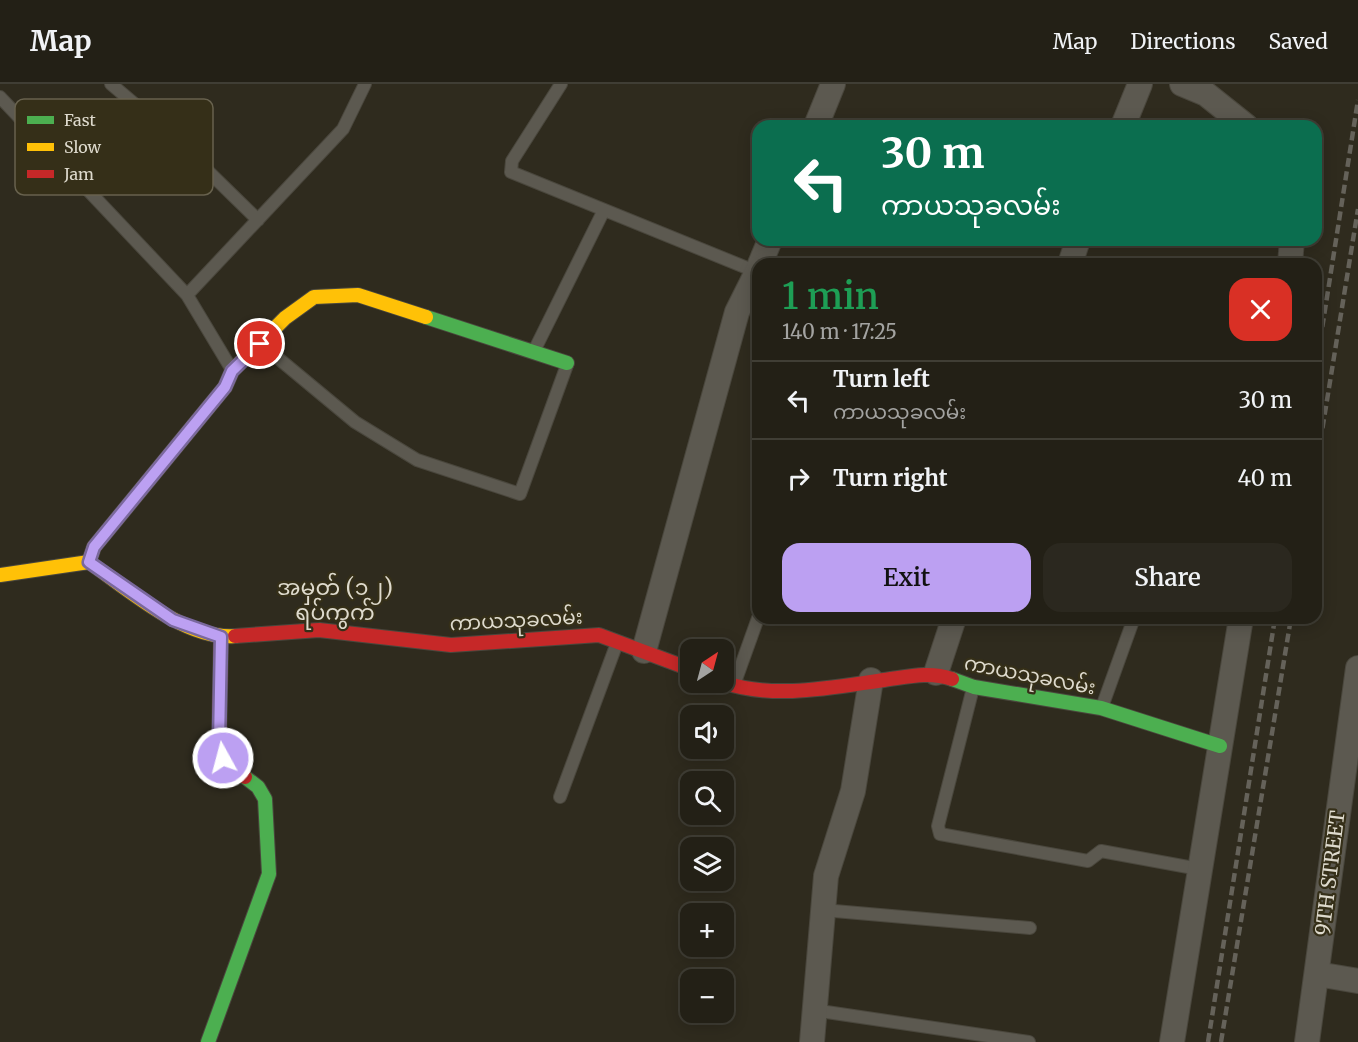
<!DOCTYPE html>
<meta charset="utf-8">
<style>
:root{--surface:#232016;--page:#2b281f;--text:#f1f3f6;--muted:#a3a3a1;--line:#403e35;--accent:#bca0f2}
body{margin:0;font-family:Merriweather,"Noto Sans Myanmar",serif;background:var(--page);color:var(--text);height:100vh;display:flex;flex-direction:column;font-size:22px;white-space:nowrap}
*{box-sizing:border-box;margin:0}
p{font-size:20px;color:var(--muted)}
.icon{flex:none;width:33px;height:33px;fill:none;stroke:currentColor;stroke-width:2;stroke-linecap:round;stroke-linejoin:round}
.map{position:relative;flex:1;overflow:hidden}
.drawer{position:absolute;left:752px;top:174px;width:570px;height:366px;display:flex;flex-direction:column;background:var(--surface);border-radius:18px;box-shadow:0 3px 15px #0003,0 0 0 2px var(--line)}
.drawer>*{flex:none}
.guide{position:absolute;left:752px;top:36px;width:570px;height:126px;border-radius:18px;box-shadow:0 3px 15px #0003,0 0 0 2px var(--line);background:#0b6e4f;color:#fff;overflow:hidden}
.needle{width:39px;rotate:36deg}
.buttons{position:absolute;left:680px;top:555px;display:grid;gap:12px}
.buttons a{display:grid;place-items:center;width:54px;height:54px;border-radius:12px;background:var(--surface);box-shadow:0 3px 15px #0003,0 0 0 2px var(--line);font-size:30px}
.pin{position:absolute;display:grid;place-items:center;width:51px;height:51px;color:#fff;margin:-26px;border:3px solid #fff;border-radius:50%;box-shadow:0 2px 6px #0007}
.me{position:absolute;width:66px;margin:-33px;rotate:353deg;stroke-linejoin:round;filter:drop-shadow(0 0 4px #0008)}
.turn{display:flex;align-items:center;gap:21px;height:126px;padding:0 30px;font-size:27px}
.turn .icon{width:78px;height:78px;stroke-width:2.5}
.turn b{display:block;font-size:42px;line-height:51px}
.round{display:grid;place-items:center;flex:none;width:63px;height:63px;border-radius:18px;background:var(--page)}
.head{display:flex;align-items:center;justify-content:space-between;height:102px;padding:0 30px}
h1{font-size:36px;font-weight:600;line-height:45px;color:#1e9e55}
.button{display:flex;gap:12px;margin-top:auto;padding:12px 30px}
.button a{flex:1;height:69px;border-radius:18px;background:var(--accent);color:#111;font-size:24px;font-weight:600;line-height:69px;text-align:center}
.button a+a{background:var(--page);color:var(--text)}
ul{padding:0;list-style:none}
li{display:flex;align-items:center;gap:18px;height:78px;padding:0 30px;border-top:2px solid var(--line)}
li div{flex:1}
li b{display:block;font-size:22px}
li em{font-style:normal}
header{display:flex;align-items:center;gap:36px;box-sizing:border-box;height:84px;padding:0 30px;background:var(--surface);border-bottom:2px solid var(--line)}
header strong{font-size:28px}
nav{display:flex;gap:33px;margin-inline-start:auto;font-size:21px}
.map>svg:first-child{display:block}
.lines{fill:none;stroke-linecap:round;stroke-linejoin:round}
.lane-casing{stroke:#4a473d;stroke-width:14}
.street-casing{stroke:#4a473d;stroke-width:26}
.fast-casing{stroke:#4a473d;stroke-width:16}
.slow-casing{stroke:#4a473d;stroke-width:16}
.jam-casing{stroke:#4a473d;stroke-width:16}
.lane{stroke:#5c5950;stroke-width:12}
.street{stroke:#5c5950;stroke-width:24}
.fast{stroke:#4caf50;stroke-width:14}
.slow{stroke:#ffc107;stroke-width:14}
.jam{stroke:#c62828;stroke-width:14}
.rail{stroke:#65625a;stroke-width:4.5;stroke-dasharray:9 4.5;stroke-linecap:butt}
.route-casing{stroke:#7a689d;stroke-width:15}
.route{stroke:#bca0f2;stroke-width:10}
.labels{text-anchor:middle;stroke-width:4.5;stroke-linejoin:round;paint-order:stroke}
.street-label{font-size:20px;fill:#dedacd;stroke:#352f18}
.quarter-label{font-size:22px;fill:#dedacd;stroke:#352f18}
.key{fill:#352f18;stroke:#68624e;stroke-width:1.5}
.key-label{font-size:16px;fill:#dedacd}
</style>
<header>
<strong>Map</strong>
<nav><a>Map</a><a>Directions</a><a>Saved</a></nav>
</header>
<div class="map">
<svg width="1358" height="958" viewBox="0 0 1358 958">
<rect width="100%" height="100%" fill="#2f2b1e"/>
<g class="lines">
<!-- lane casing -->
<g class="lane-casing">
<path id="lane" d="M111 0 170 50 258 136
M561 0 512 77 511 88 757 188
M0 13 187 211 232 286
M187 211 343 45 365 0
M261 260 355 338 417 376 520 410 567 281
M534 267 604 126
M734 601 758 534
M973 604 938 742 940 750 1088 777 1101 767 1199 785
M1102 623 1134 534
M560 713 617 559
M823 826 1030 844
M813 926 1029 958"/>
</g>
<!-- street casing -->
<g class="street-casing">
<path id="street" d="M1182 0 1206 10 1246 42
M816 42 833 0
M1123 42 1140 0
M760 180 770 156
M1070 180 1078 156
M1290 180 1292 156
M644 567 737 228 758 186
M936 589 954 534
M1317 890 1358 897
M812 958 826 792 853 707 871 596
M1172 958 1241 534
M1307 958 1358 584"/>
</g>
<!-- fast casing -->
<g class="fast-casing">
<path id="fast" d="M426 233 567 279
M952 595 974 603 1101 624 1220 662
M208 958 269 790 265 715 258 703 245 693"/>
</g>
<!-- slow casing -->
<g class="slow-casing">
<path id="slow" d="M89 478 94 463 225 303 232 287 285 234 314 213 358 211 426 233
M0 491 89 478C128 505 185 556 235 552"/>
</g>
<!-- jam casing -->
<g class="jam-casing">
<path id="jam" d="M235 552 319 546 451 561 599 551 690 585
M221 553 219 659 223 674 245 693
M723 598C772 616 834 603 884 596 907 593 929 587 952 595"/>
</g>
<!-- lane -->
<use href="#lane" class="lane"/>
<!-- street -->
<use href="#street" class="street"/>
<!-- fast -->
<use href="#fast" class="fast"/>
<!-- slow -->
<use href="#slow" class="slow"/>
<!-- jam -->
<use href="#jam" class="jam"/>
<!-- rail -->
<path class="rail" d="M1316 283 1358 16
M1316 384 1358 125
M1208 958 1275 534
M1221 958 1291 534"/>
</g>
<g class="lines">
<!-- route casing -->
<g class="route-casing">
<path id="route" d="M223 674 219 659 221 553 173 536 89 478 94 463 225 303 232 287 260 260"/>
</g>
<!-- route -->
<use href="#route" class="route"/>
</g>
<g class="labels">
<!-- street labels -->
<g class="street-label">
<text transform="translate(516 536) rotate(-3)" y="7">ကာယသုခလမ်း</text>
<text transform="translate(1030 591) rotate(11)" y="7">ကာယသုခလမ်း</text>
<text transform="translate(1330 789) rotate(-83)" y="7">9TH STREET</text>
</g>
<!-- quarter labels -->
<g class="quarter-label">
<text x="335" y="511">အမှတ် (၁၂)<tspan x="335" dy="25">ရပ်ကွက်</tspan></text>
</g>
</g>
<!-- legend -->
<rect x="15" y="15" width="198" height="96" rx="9" class="key"/>
<rect x="27" y="32" width="27" height="8" fill="#4caf50"/>
<rect x="27" y="59" width="27" height="8" fill="#ffc107"/>
<rect x="27" y="86" width="27" height="8" fill="#c62828"/>
<g class="key-label">
<text x="64" y="42">Fast</text>
<text x="64" y="69">Slow</text>
<text x="64" y="96">Jam</text>
</g>
</svg>
<div class="buttons">
<a><svg class="needle" viewBox="-14 -14 28 28"><path d="M0-13l5 13h-10z" fill="#e53935"/><path d="M0 13l5-13h-10z" fill="#a3a3a1"/></svg></a>
<a><svg class="icon" aria-label="sound" viewBox="0 0 24 24"><path d="M4 9h4l5-4v14l-5-4H4zM17 9q2 3 0 6"/></svg></a>
<a><svg class="icon" aria-label="search" viewBox="0 0 24 24"><circle cx="10" cy="10" r="6"/><path d="M15 15l6 6"/></svg></a>
<a><svg class="icon" aria-label="layers" viewBox="0 0 24 24"><path d="M12 4l9 5-9 5-9-5zM3 14l9 5 9-5"/></svg></a>
<a>+</a>
<a>−</a>
</div>
<div class="pin" style="left:260px;top:260px;background:#d93025"><svg class="icon" aria-label="arrive" viewBox="0 0 24 24"><path d="M6 21V4h12l-3 4 3 4H6"/></svg></div>
<svg class="me" style="left:223px;top:674px" viewBox="-20 -20 40 40"><circle r="17" fill="#bca0f2" stroke="#fff" stroke-width="3"/><path d="M0-11L8 9 0 5-8 9z" fill="#fff"/></svg>
<div class="guide">
<div class="turn"><svg class="icon" aria-label="left" viewBox="0 0 24 24"><path d="M17 20v-9H6M10 6l-5 5 5 5"/></svg><div><b>30 m</b>ကာယသုခလမ်း</div></div>
</div>
<section class="drawer">
<div class="head"><div><h1>1 min</h1><p>140 m · 17:25</p></div><a class="round" style="background:#d93025;color:#fff"><svg class="icon" aria-label="close" viewBox="0 0 24 24"><path d="M6 6l12 12M18 6L6 18"/></svg></a></div>
<ul>
<li><svg class="icon" aria-label="left" viewBox="0 0 24 24"><path d="M17 20v-9H6M10 6l-5 5 5 5"/></svg><div><b>Turn left</b><p>ကာယသုခလမ်း</p></div><em>30 m</em></li>
<li><svg class="icon" aria-label="right" viewBox="0 0 24 24"><path d="M7 20v-9h11M14 6l5 5-5 5"/></svg><div><b>Turn right</b></div><em>40 m</em></li>
</ul>
<div class="button"><a>Exit</a><a>Share</a></div>
</section>
</div>
